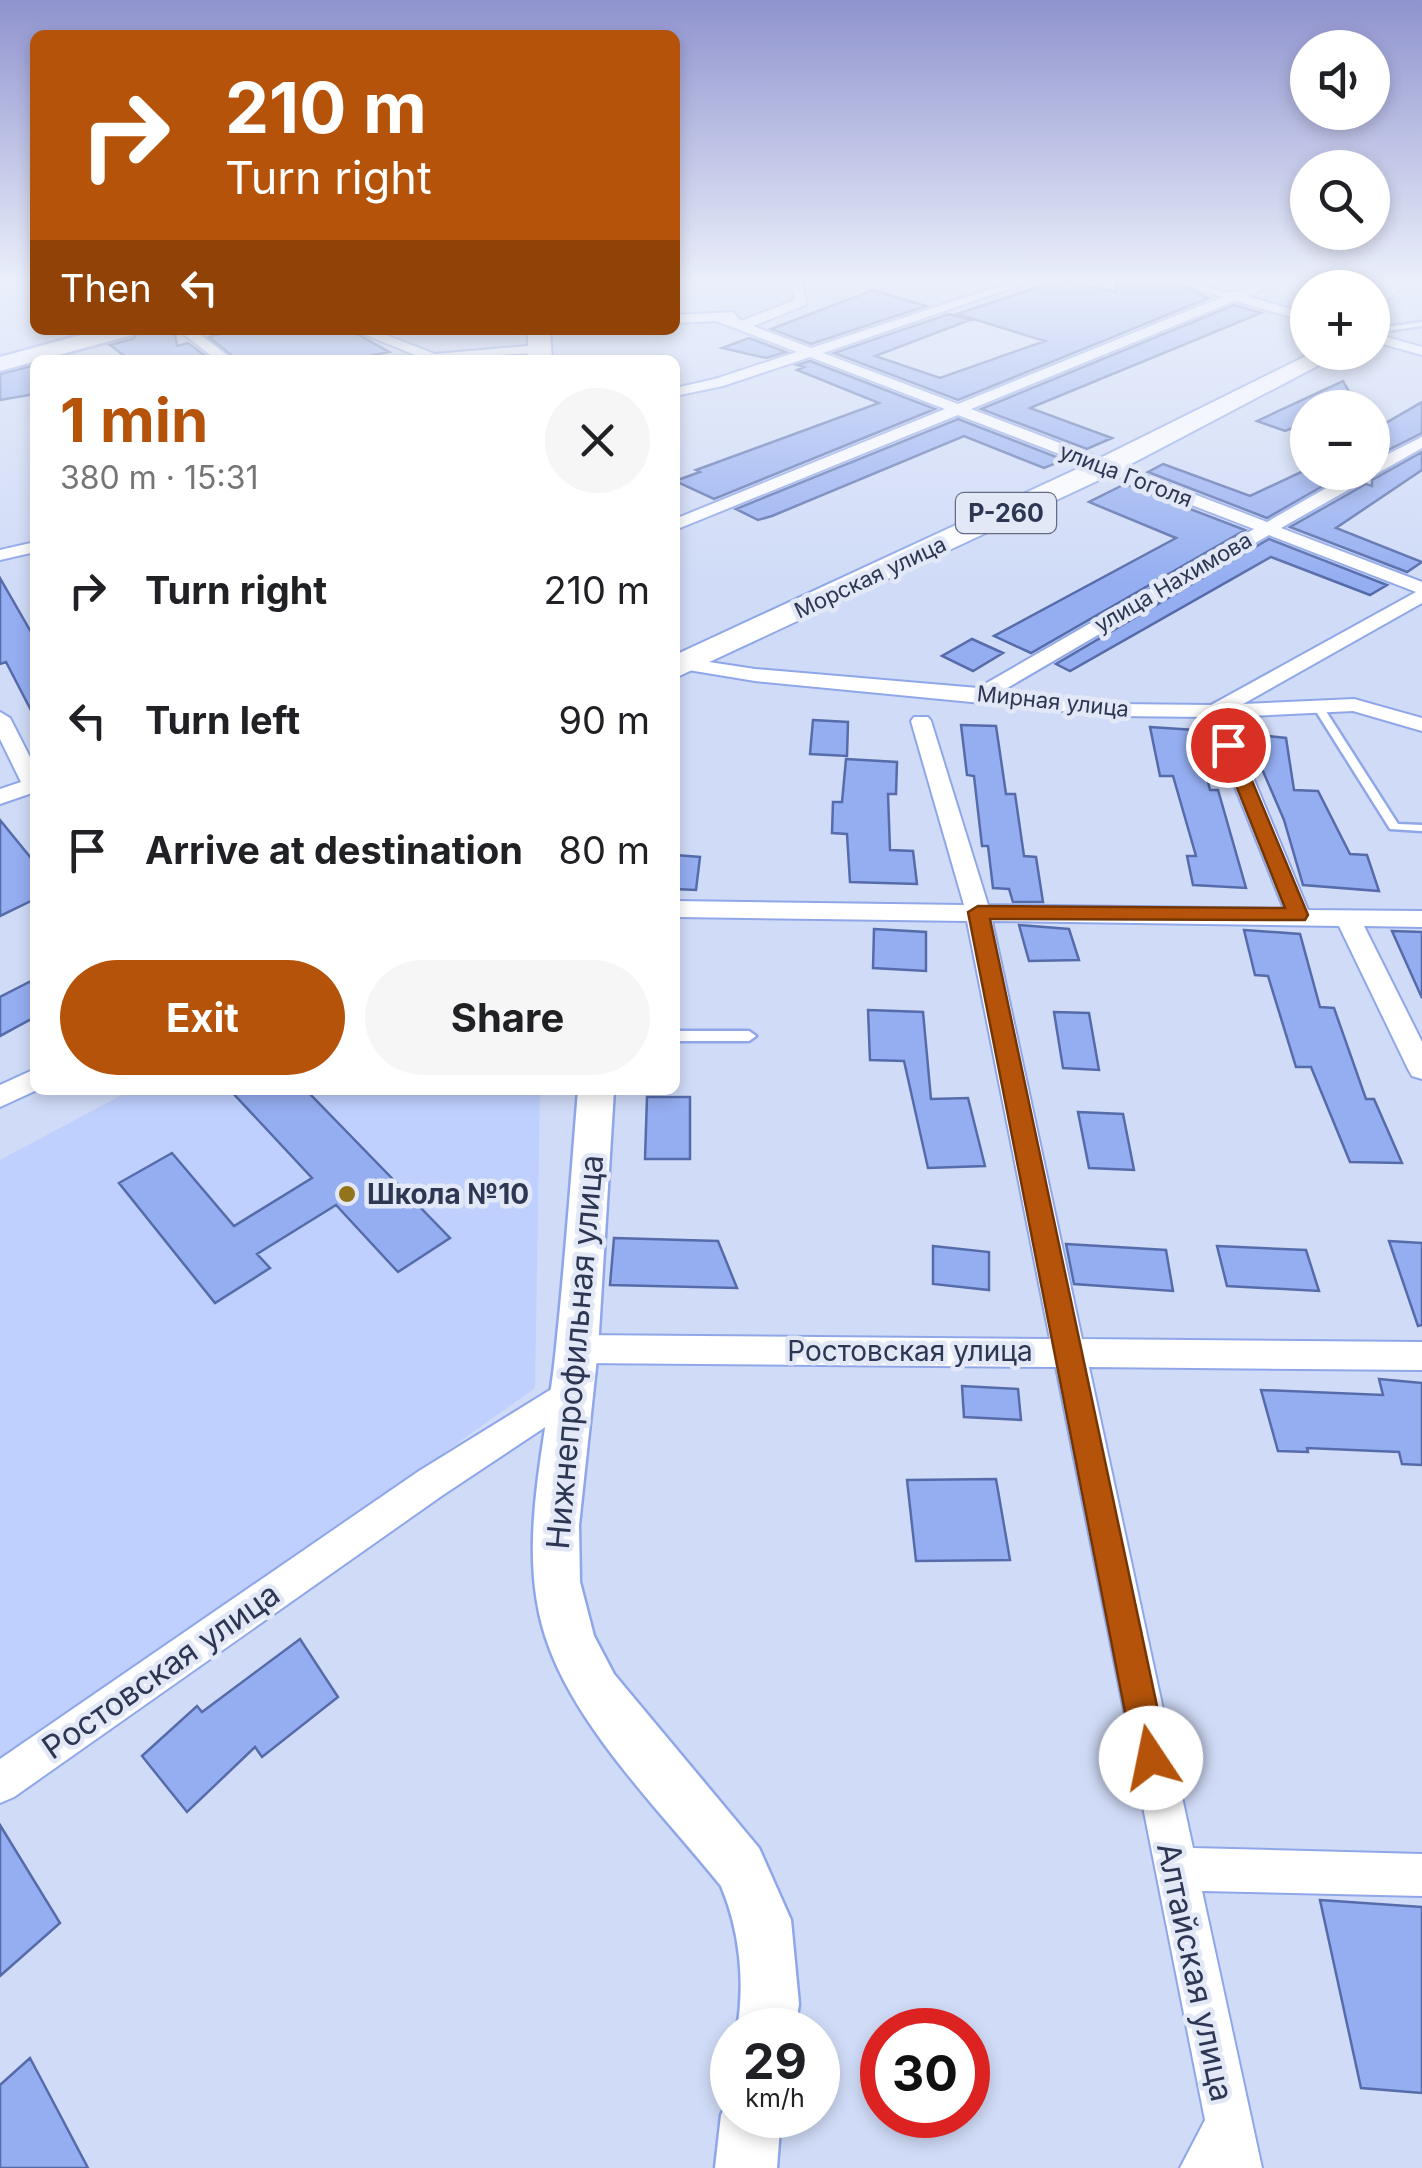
<!DOCTYPE html>
<meta charset="utf-8">
<style>
:root{--surface:#fff;--page:#f6f6f6;--text:#202124;--muted:#757577;--accent:#b45309}
body{margin:0;font-family:Inter,sans-serif;background:var(--page);color:var(--text);height:100vh;display:flex;flex-direction:column;font-size:38px;white-space:nowrap}
*{box-sizing:border-box;margin:0}
p{font-size:32px;color:var(--muted)}
.icon{flex:none;width:55px;height:55px;fill:none;stroke:currentColor;stroke-width:2;stroke-linecap:round;stroke-linejoin:round}
.map{position:relative;flex:1;overflow:hidden}
.drawer{position:absolute;left:30px;top:355px;width:650px;height:740px;display:flex;flex-direction:column;background:var(--surface);border-radius:15px;box-shadow:0 5px 15px #0003}
.drawer>*{flex:none}
.banner{position:absolute;left:30px;top:30px;width:650px;height:305px;border-radius:15px;box-shadow:0 5px 15px #0003;background:#b45309;color:#fff;overflow:hidden}
.buttons{position:absolute;left:1290px;top:30px;display:grid;gap:20px}
.buttons a{display:grid;place-items:center;width:100px;height:100px;border-radius:50%;background:var(--surface);box-shadow:0 5px 15px #0003;font-size:50px}
.speed{position:absolute;left:710px;top:2008px;display:flex;gap:20px;font-size:50px;font-weight:700;text-align:center}
.speed>*{display:grid;place-content:center;width:130px;height:130px;border-radius:50%;background:var(--surface);box-shadow:0 5px 15px #0003;line-height:1}
.speed small{font-size:25px;font-weight:400}
.speed .limit{border:15px solid #d22;background:#fff;color:#111}
.pin{position:absolute;display:grid;place-items:center;width:85px;height:85px;color:#fff;margin:-42px;border:5px solid #fff;border-radius:50%;box-shadow:0 2px 10px #0007}
.me{position:absolute;width:110px;margin:-55px;rotate:349deg;stroke-linejoin:round;filter:drop-shadow(0 0 8px #0008)}
.turn{display:flex;align-items:center;gap:35px;height:210px;padding:0 30px;font-size:45px}
.turn .icon{width:130px;height:130px;stroke-width:2.5}
.turn b{display:block;font-size:70px;line-height:85px}
.then{display:flex;align-items:center;height:95px;padding:0 30px;background:#0003;gap:20px;font-size:38px}
.round{display:grid;place-items:center;flex:none;width:105px;height:105px;border-radius:52px;background:var(--page)}
.overview{display:flex;align-items:center;justify-content:space-between;height:170px;padding:0 30px}
h1{font-size:60px;font-weight:700;line-height:75px;color:var(--accent)}
.button{display:flex;gap:20px;margin-top:auto;padding:20px 30px}
.button a{flex:1;height:115px;border-radius:60px;background:var(--accent);color:#fff;font-size:40px;font-weight:700;line-height:115px;text-align:center}
.button a+a{background:var(--page);color:var(--text)}
ul{padding:0;list-style:none}
li{display:flex;align-items:center;gap:30px;height:130px;padding:0 30px}
li div{flex:1}
li b{display:block;font-size:38px}
li em{font-style:normal}
.map>svg:first-child{display:block}
.built{fill:#bfd0fe}
.building{fill:#95aef1;stroke:#566caa;stroke-width:2.5}
.lines{fill:none;stroke-linecap:round;stroke-linejoin:round}
.service-casing{stroke:#8fa7e9;stroke-width:5}
.minor-casing{stroke:#8fa7e9;stroke-width:4}
.tertiary-casing{stroke:#8fa7e9;stroke-width:5}
.primary-casing{stroke:#8fa7e9;stroke-width:5}
.trunk-casing{stroke:#8fa7e9;stroke-width:4}
.service{fill:#fff;fill-rule:evenodd}
.minor{fill:#fff;fill-rule:evenodd}
.tertiary{fill:#fff;fill-rule:evenodd}
.primary{fill:#fff;fill-rule:evenodd}
.trunk{fill:#fff;fill-rule:evenodd}
.route{fill:#b45309;stroke:#753606;stroke-width:2.5}
.poi-dot{fill:#92741b;stroke:#e2e8f6;stroke-width:4}
.labels{text-anchor:middle;stroke-width:9;stroke-linejoin:round;paint-order:stroke}
.far-street-label{font-size:22px;fill:#2d3753;stroke:#e2e8f6}
.shield{fill:#e2e8f6;stroke:#636c84;stroke-width:2.5}
.shield-label{font-size:25px;font-weight:bold;fill:#2d3753}
.poi-label{font-size:28px;font-weight:bold;fill:#2d3753;stroke:#e2e8f6;text-anchor:start}
.street-label{font-size:28px;fill:#2d3753;stroke:#e2e8f6}
.near-street-label{font-size:32px;fill:#2d3753;stroke:#e2e8f6}
</style>
<div class="map">
<svg width="1422" height="2168" viewBox="0 0 1422 2168">
<rect width="100%" height="100%" fill="#d0dbf7"/>
<!-- built -->
<path class="built" d="M131 1090H540L535 1388 0 1769V1160Z"/>
<!-- building -->
<path class="building" d="M1059 280 1116 292 1117 280H1168L1209 298 958 400 834 353 949 314 970 320 875 356 940 378 1045 341 957 314Z
M873 290 926 306 811 344 771 329Z
M1234 305 1261 313 1030 408 1112 438 1087 449 981 409Z
M139 330H174L177 346 188 343 211 360H130L110 345 133 339Z
M233 330H350L389 352 348 360H237L209 337Z
M749 338 786 352 766 358 722 348Z
M810 361 935 409 714 499 675 481 700 472 696 470 879 403 797 370 804 367 797 365Z
M35 365V394L0 400V374Z
M1343 381 1351 395 1330 408H1308V421L1298 426 1285 431 1257 421Z
M1422 402V433L1372 458V431Z
M958 419 1064 460 1044 468 964 436 772 516 758 520 736 509Z
M1422 452V470L1336 528 1422 562 1407 572 1290 527 1366 484 1372 486V480Z
M1163 464 1250 496 1301 472 1340 476 1267 518 1148 472Z
M1125 484 1245 530 1031 653 994 636 1176 538 1089 502Z
M1269 539 1387 585 1370 595 1271 557 1070 671 1056 664Z
M0 578 35 639V718L6 662 0 664Z
M972 639 1003 653 973 671 942 656Z
M813 720 848 722 847 756 810 754Z
M961 725 996 726 1006 794H1015L1024 856 1036 857 1043 902H1013L1009 889 993 888 988 846H982L974 776 967 775Z
M1150 727 1195 730 1210 790H1218L1246 888 1193 885 1187 856H1196L1173 776H1160Z
M1247 734 1286 738 1294 790 1318 791 1350 854 1367 855 1379 891 1303 885 1284 820Z
M846 759 897 762 896 794H888L890 850 913 851 917 884 850 882 847 834 832 833 833 802H842Z
M0 820 35 863V899L0 916Z
M675 855 700 857 696 890 675 889Z
M1019 925 1069 929 1079 960 1029 961Z
M874 929 926 932V971L873 968Z
M1244 930 1300 934 1320 1007 1334 1008 1366 1099H1374L1402 1163 1350 1162 1311 1067H1296L1268 976 1255 975Z
M1392 931 1422 932V998Z
M35 979V1017L0 1036V997Z
M868 1010 923 1012 931 1099 968 1098 985 1166 928 1168 904 1061 870 1060Z
M1054 1012 1089 1013 1099 1070 1063 1068Z
M230 1090H306L450 1238 398 1272 336 1205 257 1254 270 1268 215 1303 119 1183 172 1153 234 1226 312 1178Z
M647 1097H690V1159H645Z
M1078 1112 1123 1114 1134 1170 1089 1168Z
M614 1238 718 1241 737 1288 610 1285Z
M1389 1241 1422 1243V1325L1418 1326Z
M1066 1244 1166 1250 1173 1291 1074 1284Z
M933 1246 989 1252V1290L933 1284Z
M1217 1246 1306 1250 1319 1291 1227 1286Z
M1379 1379 1422 1383V1465L1402 1464 1399 1452 1307 1448 1308 1452 1278 1451 1261 1390 1383 1395Z
M962 1386 1018 1389 1021 1420 964 1417Z
M996 1479 1010 1560 916 1561 907 1480Z
M300 1639 338 1697 262 1757 255 1747 187 1812 142 1756 197 1706 202 1712Z
M0 1825 60 1923 0 1976Z
M1320 1900 1422 1907V2093L1361 2088Z
M30 2058 88 2168H0V2085Z"/>
<g class="lines">
<!-- service casing -->
<g class="service-casing">
<path id="service" d="M1422 322V326L1372 333V329Z
M1317 702 1322 705 1398 824 1422 825V831L1390 829 1312 705Z
M675 1031H749L756 1036 749 1041H675Z"/>
</g>
<!-- minor casing -->
<g class="minor-casing">
<path id="minor" d="M790 280H802L806 305 753 326 811 348 1018 280H1035L823 353 958 404 1222 297 1172 280C1193 280 1218 294 1235 292 1251 290 1263 280 1281 280L1247 296 1308 314V322L1235 301 971 409 1267 522 1354 472H1372V462L1422 437V448L1281 528 1422 582V603L1243 704 1354 699 1422 718V731L1353 711 1228 717 1308 910 1422 911V927L1364 926 1422 1042V1079L1412 1076 1408 1069 1339 926 992 921 1082 1339 1422 1342V1370L1089 1367 1193 1848 1422 1854V1896L1202 1891 1262 2168H1180L1205 2120 1056 1367 577 1363 566 1359 561 1349 566 1339 577 1335 1050 1339 967 921 675 917V901L964 905 911 721 914 717H928L931 721 988 905 1284 909 1207 717 1115 716 755 681 676 668V660L683 658 755 669 978 688 1254 529 958 415 675 530V519L945 409 810 357 723 386 675 396V388L715 379 797 352 716 321 675 323V315L733 312 741 321 795 300ZM1269 535 1416 592 1211 705 1115 704 1002 691Z
M178 330H194L233 360H217Z
M354 330H373L435 354 540 345 547 349 540 353 401 360 415 355Z
M1372 333 1422 347V355L1372 341Z
M35 542V552L0 560V550Z
M0 712 10 718 35 767V792L0 804V789L21 782 0 739Z
M35 1069 37 1090 0 1107V1085Z
M571 1377 583 1382 588 1392 583 1402 443 1495 14 1797 0 1803V1759L419 1471Z"/>
</g>
<!-- tertiary casing -->
<g class="tertiary-casing">
<path id="tertiary" d="M578 1090H614L598 1349 579 1525 580 1582 594 1636 614 1674 759 1848 791 1920 799 2004 795 2030H737C745 1982 740 1931 721 1886 664 1815 580 1732 549 1647 513 1552 547 1444 556 1347 565 1262 571 1176 578 1090Z
M732 2093V2115H781L777 2168H715L721 2115Z"/>
</g>
<!-- primary casing -->
<g class="primary-casing">
<path id="primary" d="M99 330H135L132 335 0 371V357Z"/>
</g>
<!-- trunk casing -->
<g class="trunk-casing">
<path id="trunk" d="M1385 280H1408L1380 307 1372 308V290Z
M528 330H550L552 360H528Z
M1314 352H1344L1112 474 675 678V655L1092 462Z"/>
</g>
<!-- service -->
<use href="#service" class="service"/>
<!-- minor -->
<use href="#minor" class="minor"/>
<!-- tertiary -->
<use href="#tertiary" class="tertiary"/>
<!-- primary -->
<use href="#primary" class="primary"/>
<!-- trunk -->
<use href="#trunk" class="trunk"/>
</g>
<!-- sky -->
<linearGradient id="sky" x2="0" y2="1"><stop stop-color="#8f93ce"/><stop offset="0.48" stop-color="#eaeffb"/><stop offset="1" stop-color="#eaeffb" stop-opacity="0"/></linearGradient>
<rect width="1422" height="583" fill="url(#sky)"/>
<!-- route -->
<path class="route" d="M1228 740 1237 745 1308 915 1305 920 990 919 1168 1758 1163 1770 1151 1775 1139 1770 1134 1758 968 912 978 906 1285 908 1220 745Z"/>
<!-- markers -->
<circle class="poi-dot" cx="347" cy="1194" r="10"/>
<g class="labels">
<!-- far-street labels -->
<g class="far-street-label">
<text transform="translate(1126 475) rotate(21)" y="8">улица Гоголя</text>
<text transform="translate(870 577) rotate(-25)" y="8">Морская улица</text>
<text transform="translate(1173 582) rotate(-30)" y="8">улица Нахимова</text>
<text transform="translate(1053 701) rotate(6)" y="8">Мирная улица</text>
</g>
<!-- shield labels -->
<rect class="shield" x="956" y="493" width="100" height="40" rx="8"/>
<g class="shield-label">
<text x="1006" y="522">Р-260</text>
</g>
<!-- poi labels -->
<g class="poi-label">
<text x="367" y="1204">Школа №10</text>
</g>
<!-- street labels -->
<g class="street-label">
<text x="910" y="1361">Ростовская улица</text>
</g>
<!-- near-street labels -->
<g class="near-street-label">
<text transform="translate(575 1352) rotate(-85)" y="11">Нижнепрофильная улица</text>
<text transform="translate(161 1671) rotate(-35)" y="11">Ростовская улица</text>
<text transform="translate(1195 1972) rotate(78)" y="11">Алтайская улица</text>
</g>
</g>
</svg>
<div class="buttons">
<a><svg class="icon" aria-label="sound" viewBox="0 0 24 24"><path d="M4 9h4l5-4v14l-5-4H4zM17 9q2 3 0 6"/></svg></a>
<a><svg class="icon" aria-label="search" viewBox="0 0 24 24"><circle cx="10" cy="10" r="6"/><path d="M15 15l6 6"/></svg></a>
<a>+</a>
<a>−</a>
</div>
<div class="speed"><div>29<small>km/h</small></div><div class="limit">30</div></div>
<div class="pin" style="left:1228px;top:745px;background:#d93025"><svg class="icon" aria-label="arrive" viewBox="0 0 24 24"><path d="M6 21V4h12l-3 4 3 4H6"/></svg></div>
<svg class="me" style="left:1151px;top:1758px" viewBox="-20 -20 40 40"><circle r="19" fill="#fff"/><path d="M0-13L10 11 0 6-10 11z" fill="#b45309"/></svg>
<div class="banner">
<div class="turn"><svg class="icon" aria-label="right" viewBox="0 0 24 24"><path d="M7 20v-9h11M14 6l5 5-5 5"/></svg><div><b>210 m</b>Turn right</div></div>
<div class="then">Then<svg class="icon" aria-label="left" viewBox="0 0 24 24"><path d="M17 20v-9H6M10 6l-5 5 5 5"/></svg></div>
</div>
<section class="drawer">
<div class="overview"><div><h1>1 min</h1><p>380 m · 15:31</p></div><a class="round"><svg class="icon" aria-label="close" viewBox="0 0 24 24"><path d="M6 6l12 12M18 6L6 18"/></svg></a></div>
<ul>
<li><svg class="icon" aria-label="right" viewBox="0 0 24 24"><path d="M7 20v-9h11M14 6l5 5-5 5"/></svg><div><b>Turn right</b></div><em>210 m</em></li>
<li><svg class="icon" aria-label="left" viewBox="0 0 24 24"><path d="M17 20v-9H6M10 6l-5 5 5 5"/></svg><div><b>Turn left</b></div><em>90 m</em></li>
<li><svg class="icon" aria-label="arrive" viewBox="0 0 24 24"><path d="M6 21V4h12l-3 4 3 4H6"/></svg><div><b>Arrive at destination</b></div><em>80 m</em></li>
</ul>
<div class="button"><a>Exit</a><a>Share</a></div>
</section>
</div>
